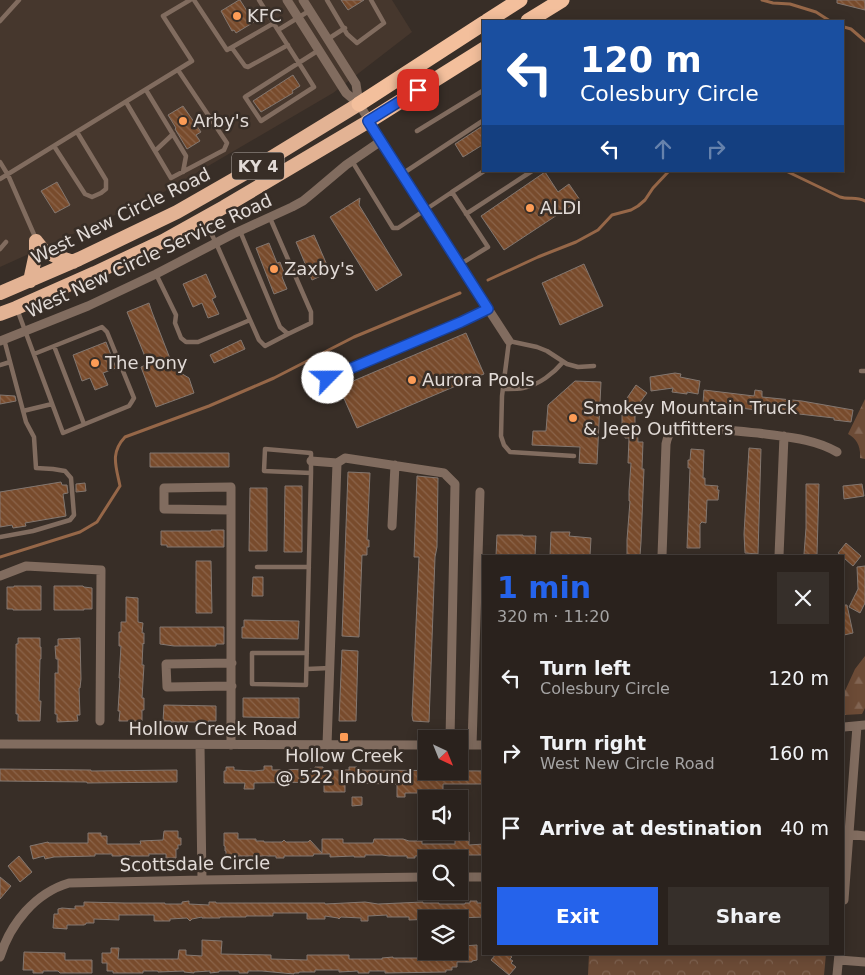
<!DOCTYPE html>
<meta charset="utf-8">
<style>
:root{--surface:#2a221d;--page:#362f2a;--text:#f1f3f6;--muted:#a5a4a4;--line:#463f3b;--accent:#2563eb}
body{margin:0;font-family:"DejaVu Sans",sans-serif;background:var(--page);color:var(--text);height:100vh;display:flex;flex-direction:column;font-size:19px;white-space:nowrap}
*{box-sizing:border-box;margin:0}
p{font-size:16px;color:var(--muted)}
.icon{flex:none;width:28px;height:28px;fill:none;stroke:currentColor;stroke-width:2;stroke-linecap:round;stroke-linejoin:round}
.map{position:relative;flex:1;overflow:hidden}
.panel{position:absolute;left:482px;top:555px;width:362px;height:400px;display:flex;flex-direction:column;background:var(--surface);border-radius:0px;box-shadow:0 2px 12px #0003,0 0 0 1px var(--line)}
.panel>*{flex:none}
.banner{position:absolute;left:482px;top:20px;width:362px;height:152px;border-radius:0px;box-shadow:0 2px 12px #0003,0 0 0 1px var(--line);background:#1a4fa0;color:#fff;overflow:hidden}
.needle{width:32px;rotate:137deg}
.tools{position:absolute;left:418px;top:730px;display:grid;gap:10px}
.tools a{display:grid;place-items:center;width:50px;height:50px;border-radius:0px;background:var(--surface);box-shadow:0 2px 12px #0003,0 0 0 1px var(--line);font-size:25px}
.pin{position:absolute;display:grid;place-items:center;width:42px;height:42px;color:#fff;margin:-21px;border-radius:10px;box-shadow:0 2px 8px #0006}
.me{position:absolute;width:55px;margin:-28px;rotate:67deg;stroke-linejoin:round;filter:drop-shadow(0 0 4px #0008)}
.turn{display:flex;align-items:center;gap:18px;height:105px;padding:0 15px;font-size:22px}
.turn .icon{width:65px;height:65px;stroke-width:2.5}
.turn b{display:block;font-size:35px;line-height:42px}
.lanes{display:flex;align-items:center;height:48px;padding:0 15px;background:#0003;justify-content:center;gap:25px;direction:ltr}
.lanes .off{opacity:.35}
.round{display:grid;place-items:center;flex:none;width:52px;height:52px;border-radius:0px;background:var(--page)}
.summary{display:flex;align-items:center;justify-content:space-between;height:85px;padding:0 15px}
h1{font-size:30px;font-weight:600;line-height:38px;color:var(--accent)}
.cta{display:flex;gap:10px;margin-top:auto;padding:10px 15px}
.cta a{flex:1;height:58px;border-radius:0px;background:var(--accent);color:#fff;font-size:20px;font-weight:600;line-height:58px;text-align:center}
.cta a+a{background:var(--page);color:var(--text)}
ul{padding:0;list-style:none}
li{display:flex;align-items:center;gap:15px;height:75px;padding:0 15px}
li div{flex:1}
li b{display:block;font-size:19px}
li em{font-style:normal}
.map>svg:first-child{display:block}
.built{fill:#46372d}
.forest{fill:url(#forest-firs)}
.park{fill:url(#park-crowns)}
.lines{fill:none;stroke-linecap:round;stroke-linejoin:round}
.stream{stroke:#966748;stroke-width:3}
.building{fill:url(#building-back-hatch);stroke:#837770}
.service{stroke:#816c5f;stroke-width:4.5}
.minor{stroke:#816c5f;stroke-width:9}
.trunk{stroke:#e3b394;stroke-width:14}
.motorway{stroke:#f3bf9c;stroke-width:15}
.route-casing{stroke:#184099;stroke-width:12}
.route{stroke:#2563eb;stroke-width:9}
.poi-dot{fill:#fd9c56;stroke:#382e27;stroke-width:2}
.labels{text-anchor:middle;stroke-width:5;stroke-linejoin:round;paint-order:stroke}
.shield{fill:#382e27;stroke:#afa7a2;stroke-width:1}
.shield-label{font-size:16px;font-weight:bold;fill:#e2dbd7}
.poi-label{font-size:18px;fill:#e2dbd7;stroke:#382e27;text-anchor:start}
.street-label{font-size:18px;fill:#e2dbd7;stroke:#382e27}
</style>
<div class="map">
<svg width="865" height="975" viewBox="0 0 865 975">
<defs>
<pattern id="forest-firs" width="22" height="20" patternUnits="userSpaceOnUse" patternTransform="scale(1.25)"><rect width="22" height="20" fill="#6c4b36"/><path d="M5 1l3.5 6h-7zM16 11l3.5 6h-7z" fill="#816452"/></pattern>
<pattern id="park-crowns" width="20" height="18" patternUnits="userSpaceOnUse" patternTransform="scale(1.25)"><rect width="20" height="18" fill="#6c4b36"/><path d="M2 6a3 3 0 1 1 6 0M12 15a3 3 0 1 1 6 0" fill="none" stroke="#816452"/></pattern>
<pattern id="building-back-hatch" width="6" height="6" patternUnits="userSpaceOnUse" patternTransform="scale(1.25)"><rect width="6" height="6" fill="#784b2c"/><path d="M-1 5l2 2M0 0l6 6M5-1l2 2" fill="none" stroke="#8b644a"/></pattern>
</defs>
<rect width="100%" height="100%" fill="#382e27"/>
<!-- built -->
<path class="built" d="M0 0H392L412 32 333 93 157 196 0 267Z"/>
<!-- forest -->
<path class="forest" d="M865 399V459L860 458C861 447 857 439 848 434Z
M865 656V708L862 714 844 715V693L855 669Z"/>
<!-- park -->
<path class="park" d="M589 954H826L824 975H588Z"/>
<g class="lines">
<!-- stream -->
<path class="stream" d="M762 0 773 3 790 4 816 12 830 21
M844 27 851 29 865 41
M786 171 840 197C849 200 857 196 865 201
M488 280 538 257 576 242 598 230 612 215 631 210 638 206 645 200 653 188 669 171
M0 557 80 532 97 522 120 486C116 466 110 453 125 437L209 406 274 378 354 337 460 293"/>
</g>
<!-- building -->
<path class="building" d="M239 0H240L254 22 236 33 234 30 232 31 221 11Z
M341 0H364L348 10Z
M837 0H865V10L837 3Z
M293 75 300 86 292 91 293 93 261 112 253 101Z
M183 106 201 132 196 135 200 141 187 149 175 129 176 128 168 115Z
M484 125V144L463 157 455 144Z
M545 172 558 192 569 184 580 200 504 250 481 216Z
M57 182 70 205 55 213 41 191Z
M360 198 359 205 402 275 376 291 330 217Z
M314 235 330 272 312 280 296 242Z
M269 243 277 263 280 262 285 275 282 277 287 289 274 294 256 248Z
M584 264 603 306 560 325 542 283Z
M206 274 216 297 212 299 219 314 208 318 202 303 193 307 183 284Z
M149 303 152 312 174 369 189 378 194 393 156 407 141 367 148 364 127 312Z
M466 333 484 374 357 428 339 387Z
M241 340 245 349 214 363 210 355Z
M106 342 116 368 103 373 108 385 95 390 90 378 82 381 73 355Z
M675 373 681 374 680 377 700 381 698 394 687 392V394L672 392 673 388 651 391 650 377Z
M575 381 601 382 597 464 579 463 580 447 532 445 533 431H546L548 405Z
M636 385 647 393 635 409 625 401Z
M704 390 754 396 755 390 762 391V397L802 401 853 410 851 422 834 420V418L764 410V412L756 411V410L703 403Z
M0 395 15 396 16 401 0 404Z
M635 414V424H637L638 442H643L642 469H644L641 542 640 556H627V540L630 501H629V491L631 463H628L629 438H625V433H622V415Z
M749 448 761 449 758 554 745 553 744 534Z
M691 449 704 450 703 478H705V485L718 486 717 490H719L718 500H707L706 523 702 522 700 524V548H687L690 468H688V460H690Z
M150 453H229V467H150Z
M348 472 370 473 367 540H369V547H367V555H362L359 637 342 636Z
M417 476 438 478 437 547 435 557 429 722 413 721 412 715 419 557H414Z
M61 482 62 485H67L68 493 63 494 66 516 25 523 26 526 13 528 12 525 0 527V492Z
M85 483 86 491 76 492V484Z
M806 484H819L817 555 804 554 806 528Z
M862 484 864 496 844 499 843 486Z
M285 486H302V552H284Z
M250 488H267V551H249Z
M211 530H224V547H167V545H161V531H211Z
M551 532H570L569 536 591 538 590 556H550Z
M497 535H523V536H536L535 556H496Z
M846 543 861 556 853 566 844 558V556H842L838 553Z
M196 561H211L212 613H196Z
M865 566V603L860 613 849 607 858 589 857 567Z
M253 577H263V596H252Z
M14 586H41V610H13V609H7V587H14Z
M54 586H83L84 587 92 588V609H84V610H54Z
M126 597 138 598V622L143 623 142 633H144V644L143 643 142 665H144L142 698H144V710H142V721H119L120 711H118L120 678H119L121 646H119V632H121V622H126Z
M844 605H847L853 633 844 635Z
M244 620 299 621 298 639 242 638V627H244Z
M160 627H224V644H216V646H174L160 644Z
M18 638H40V647H41V659H40L39 701H41L40 721H18V714H16V644H18Z
M80 638 81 679 80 688H79L80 715H77L78 721 57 722V714H55V673H58V659H56L55 646H58V639Z
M342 650 358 651 356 721H339Z
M243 698H299V718L243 717Z
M164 705 216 706V721H208V723H197V722H171V721H163Z
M264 766H272V770L315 769V767H323V770H349V767H357V770L484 771V784H443V791H432V792L426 793H405V797H397V784L345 783V792H324V782L254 783V789H244L245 783H224V771H226V767H234V770L254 771 264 770Z
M0 769 91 770V771L177 770V782L87 783V782L0 781Z
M352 797H362V805L352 806Z
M164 831H178V838H181V845H178V849H176V858H166V854H149V856H112V854H95V856L54 857 45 859 44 856 33 859 30 846 48 842 49 843H88V833H101V836H107V844H141L140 841 163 840Z
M455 832H469V845L484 844V855H461V856H434V855L415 856V858H407V856H389L382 855H365V857H354V856L330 857V854H314L313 856H284V858H276V856H226V851H225V846H224V833H238V839H256V841H264V842H282L284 840 286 842H308L310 840 322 853V839H343V843H373L374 839H403L409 841H422V844H455Z
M19 856 32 872 20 882 8 866Z
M0 877 11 886 0 899Z
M189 901V904L209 905V902H216V903H325V904L365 902 378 904 423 902V903H439V904H465V903H470V901H477V903H484V917L409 920V917H387V915L368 916V921H361V918L341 917 339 919 338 918 325 916V919H307V913H273V916H246V917H220V918H202V917L192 919 190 921 187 918 170 919V921H154V915H119V920L94 919V923H86V924L84 925H67V929L53 928 54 914H58V909L62 908 75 909V906H84V902L125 903H165V904H182V902Z
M202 940 222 941 221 954 271 955V959L307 960V955H349V959H382V958L393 957V958H436V955H445V951H462V946L477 945V960L472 961V962H457V967H452V970H446V972L385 973V971H369V973H358V971L339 972V970H315V972H299V973H294V974L262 971H248V973H239V971H219V972L210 973V971L194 972V973L184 972V971L158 972V971H143V973H113V971H107V963H102V953H111V948H119L118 959H178L179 950H186V955L202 956Z
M24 952 65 953V960H92V973H60L58 971H43V973H33V970H23Z
M496 954H508L512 957 510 959 513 961 511 963 516 967 509 975 491 960Z"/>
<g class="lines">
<!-- service -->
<path class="service" d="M194 0 227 50 274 23
M259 0C277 29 296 58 314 87L261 121 245 97 319 50
M327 0 347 34 357 43 384 23 371 0
M0 21 19 0
M278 30 309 11
M328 39 345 28
M232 48 245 66 248 67 288 45
M146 90 186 156 183 172
M126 102 171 178 224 150 227 143 178 70
M417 131 484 90
M54 146 85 194 92 197 101 193 106 189V180L77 132
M155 151 173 134
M352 161 393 228H398L452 192 488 247 459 265
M0 162 8 175 36 239
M402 174 484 120
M0 179 192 61 163 16 190 0
M452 192 484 171
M466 214 532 171
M204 219 216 243 259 340 265 346 288 334
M240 231 280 327 288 334 311 323V312L270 218
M0 249 6 242
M156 274 176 315 175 323 181 338 186 342H198L250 320
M17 309 63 433 129 406 131 403 134 398 107 332 102 327 34 354
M54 346 84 424
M0 365 10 362
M861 371H865
M328 378 461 322 488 309
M503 389C510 389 517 389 523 388 539 385 554 373 563 362
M23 411 52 404
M574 456 510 452 504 445 501 436 502 396 509 341 537 347 547 351 567 364 578 367 594 366
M0 537 33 531 70 520 74 515 71 478 65 471 53 469 36 468 34 437 26 422 4 339
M257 567H309
M307 653H252V684L306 685 311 473V453L265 449 264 471 311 473
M307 669 330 668"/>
<!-- minor -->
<path class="minor" d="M287 0 346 93 359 104 424 210 509 341
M303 0 356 84 359 104
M0 341 88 306 156 274 233 234 292 207 303 201 314 192 346 165 381 141
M311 461 337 463
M231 510 164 509V488L231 487V745
M392 526 395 465
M662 556 666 444C669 429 674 426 688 426 711 428 735 431 758 433 785 437 813 438 837 452
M779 556 784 436
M0 576 26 566 101 570 100 721
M232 686 167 687 166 664 232 663
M844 727 865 725
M0 744 426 745
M200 745 202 880
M327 745 337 463 345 458 444 473 455 484 450 739
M459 745H484
M472 745 480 492
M849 834 865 836
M459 877H484
M844 900 857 726
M0 957C10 924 35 893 69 883L202 880 426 877
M839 960 865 962
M837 975 839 954"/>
<!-- trunk -->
<path class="trunk" d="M36 241 44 251 55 256 73 262
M30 281 36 253V241
M0 293 79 259 177 212 261 164 359 104
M0 314 16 308 95 273 163 241 224 207 369 121"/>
<!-- motorway -->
<path class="motorway" d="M487 21 520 0
M528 21 562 0
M359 104 484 23
M369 121 484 49"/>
</g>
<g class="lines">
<!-- route casing -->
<g class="route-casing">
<path id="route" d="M328 378 461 322 488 309 368 121 418 90"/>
</g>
<!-- route -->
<use href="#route" class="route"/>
</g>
<!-- markers -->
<g class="poi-dot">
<circle cx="237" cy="16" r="5"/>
<circle cx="183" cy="121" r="5"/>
<circle cx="530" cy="208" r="5"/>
<circle cx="274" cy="269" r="5"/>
<circle cx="95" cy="363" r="5"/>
<circle cx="412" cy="380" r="5"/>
<circle cx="573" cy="418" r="5"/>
<rect x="339" y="732" width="10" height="10" rx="2.5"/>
</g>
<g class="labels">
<!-- shield labels -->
<rect class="shield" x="232" y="152.5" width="52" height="27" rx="4"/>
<g class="shield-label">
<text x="258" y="172">KY 4</text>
</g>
<!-- poi labels -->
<g class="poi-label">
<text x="247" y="22">KFC</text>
<text x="193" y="127">Arby's</text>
<text x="540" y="214">ALDI</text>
<text x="284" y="275">Zaxby's</text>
<text x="105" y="369">The Pony</text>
<text x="422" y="386">Aurora Pools</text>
<text x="583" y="414">Smokey Mountain Truck<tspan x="583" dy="21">&amp; Jeep Outfitters</tspan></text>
<text x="344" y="762" text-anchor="middle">Hollow Creek<tspan x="344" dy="21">@ 522 Inbound</tspan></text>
</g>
<!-- street labels -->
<g class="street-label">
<text transform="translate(121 216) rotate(-26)" y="6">West New Circle Road</text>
<text transform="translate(149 256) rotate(-25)" y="6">West New Circle Service Road</text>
<text x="213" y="735">Hollow Creek Road</text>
<text transform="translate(195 864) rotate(-1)" y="6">Scottsdale Circle</text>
</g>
</g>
</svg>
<div class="tools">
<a><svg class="needle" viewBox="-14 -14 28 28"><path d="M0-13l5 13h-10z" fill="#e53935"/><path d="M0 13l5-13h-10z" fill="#a5a4a4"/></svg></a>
<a><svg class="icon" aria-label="sound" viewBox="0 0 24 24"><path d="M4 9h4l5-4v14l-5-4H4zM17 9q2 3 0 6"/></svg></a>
<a><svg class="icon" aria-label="search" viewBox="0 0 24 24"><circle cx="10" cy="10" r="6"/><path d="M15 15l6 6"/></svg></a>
<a><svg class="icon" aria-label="layers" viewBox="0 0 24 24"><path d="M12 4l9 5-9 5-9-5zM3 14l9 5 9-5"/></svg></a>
</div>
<div class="pin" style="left:418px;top:90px;background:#d93025"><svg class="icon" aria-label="arrive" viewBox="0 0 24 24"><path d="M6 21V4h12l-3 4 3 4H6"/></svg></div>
<svg class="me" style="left:328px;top:378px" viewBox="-20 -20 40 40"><circle r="19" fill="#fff"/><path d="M0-13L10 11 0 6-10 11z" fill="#2563eb"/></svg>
<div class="banner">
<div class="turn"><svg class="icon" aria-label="left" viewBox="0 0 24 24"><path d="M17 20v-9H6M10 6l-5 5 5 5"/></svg><div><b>120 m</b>Colesbury Circle</div></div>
<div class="lanes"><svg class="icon" aria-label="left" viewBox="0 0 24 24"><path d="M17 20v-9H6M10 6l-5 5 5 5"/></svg><svg class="icon off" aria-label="ahead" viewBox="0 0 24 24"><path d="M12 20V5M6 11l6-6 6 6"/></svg><svg class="icon off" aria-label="right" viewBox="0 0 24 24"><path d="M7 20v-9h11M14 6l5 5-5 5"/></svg></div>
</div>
<section class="panel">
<div class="summary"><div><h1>1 min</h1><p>320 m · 11:20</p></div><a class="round"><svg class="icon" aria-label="close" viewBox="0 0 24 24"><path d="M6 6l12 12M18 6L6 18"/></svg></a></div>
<ul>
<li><svg class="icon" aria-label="left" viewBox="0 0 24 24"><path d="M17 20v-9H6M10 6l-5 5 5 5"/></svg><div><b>Turn left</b><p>Colesbury Circle</p></div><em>120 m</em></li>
<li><svg class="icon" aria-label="right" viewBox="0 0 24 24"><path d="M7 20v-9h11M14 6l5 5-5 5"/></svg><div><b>Turn right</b><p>West New Circle Road</p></div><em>160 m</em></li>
<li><svg class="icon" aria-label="arrive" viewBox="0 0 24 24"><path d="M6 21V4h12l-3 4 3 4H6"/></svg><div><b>Arrive at destination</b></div><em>40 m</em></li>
</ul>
<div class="cta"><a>Exit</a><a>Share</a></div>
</section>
</div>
